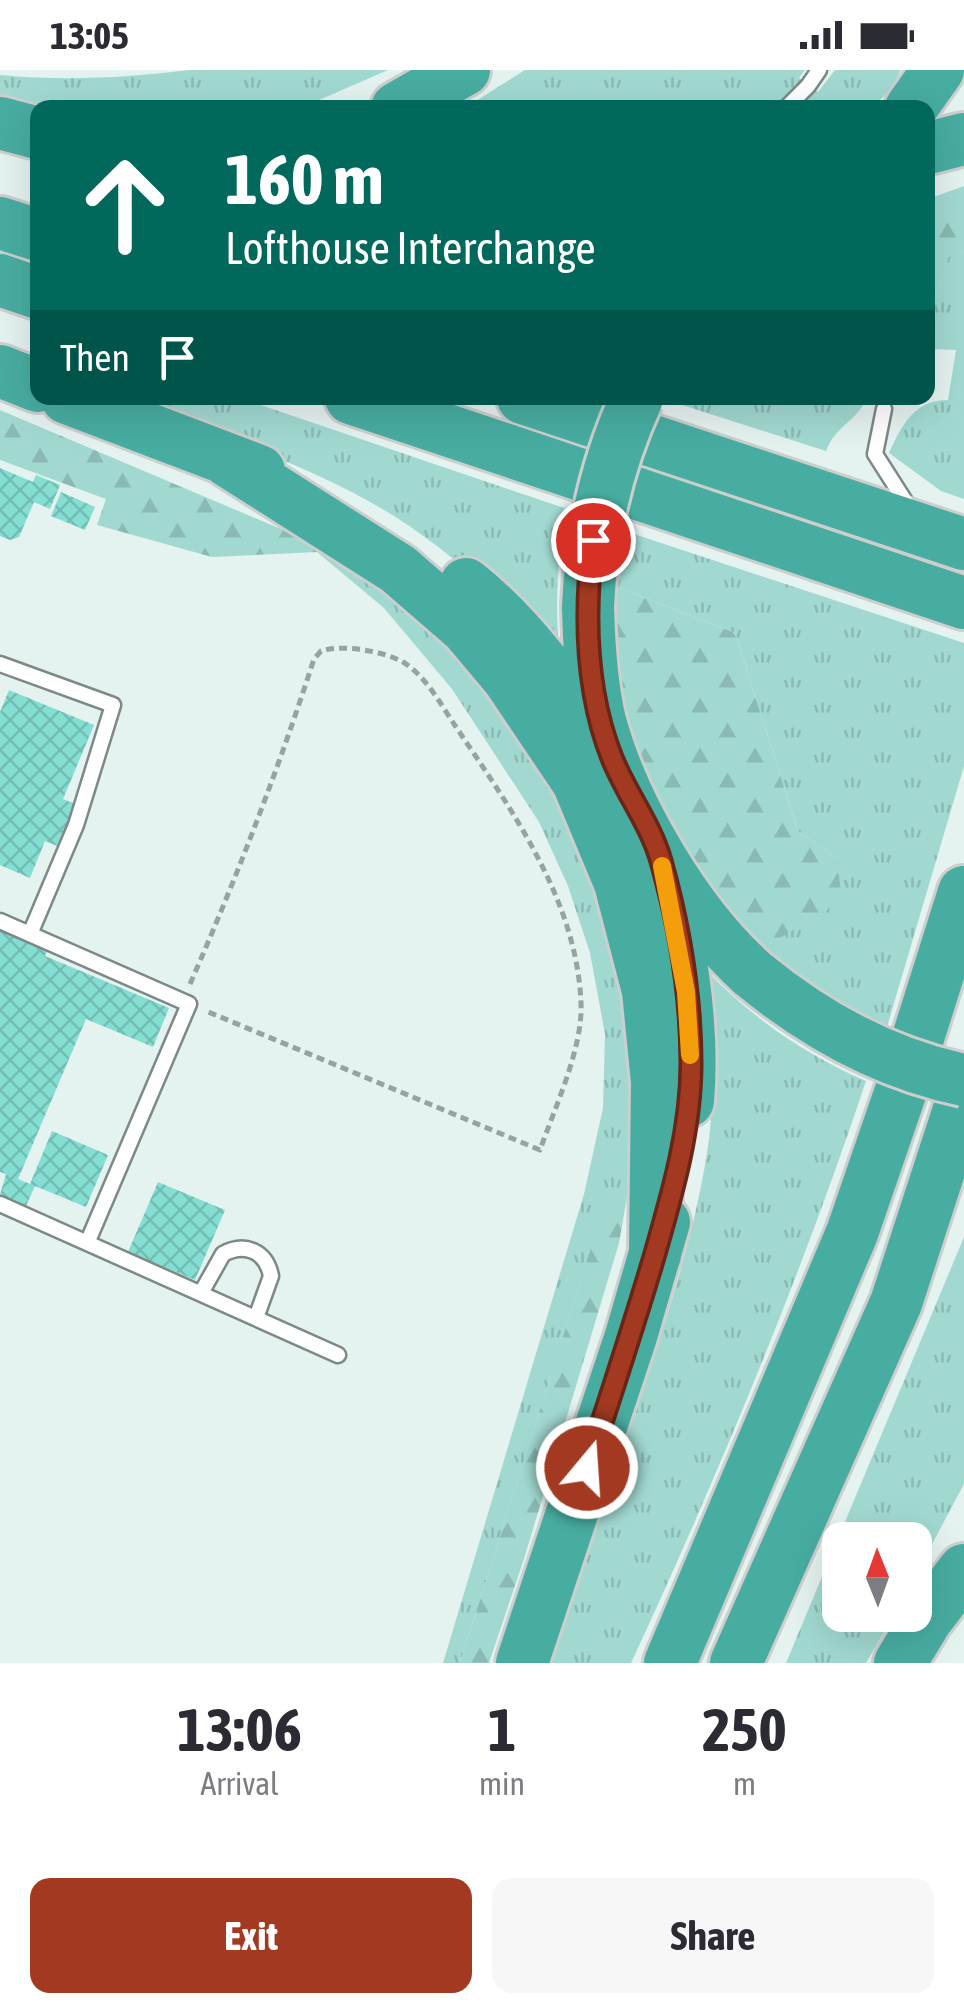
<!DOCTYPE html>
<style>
:root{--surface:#fff;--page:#f7f7f7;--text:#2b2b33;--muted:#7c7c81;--accent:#a23920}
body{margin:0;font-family:"Asap Condensed",sans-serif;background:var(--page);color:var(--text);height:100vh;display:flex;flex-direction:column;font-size:38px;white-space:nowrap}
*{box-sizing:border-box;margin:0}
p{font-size:32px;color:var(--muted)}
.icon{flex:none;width:55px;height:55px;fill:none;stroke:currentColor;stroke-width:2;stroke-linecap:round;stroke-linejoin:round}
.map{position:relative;height:1593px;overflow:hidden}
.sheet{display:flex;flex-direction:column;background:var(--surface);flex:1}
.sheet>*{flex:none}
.hud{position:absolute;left:30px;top:30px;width:905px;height:305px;border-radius:20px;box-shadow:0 10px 40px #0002;background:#00695c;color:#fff;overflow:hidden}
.needle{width:65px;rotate:359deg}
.buttons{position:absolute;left:822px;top:1452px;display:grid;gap:20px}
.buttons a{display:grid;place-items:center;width:110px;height:110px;border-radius:20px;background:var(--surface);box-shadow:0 10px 40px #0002;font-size:50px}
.pin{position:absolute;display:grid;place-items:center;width:85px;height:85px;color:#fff;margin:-42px;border:5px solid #fff;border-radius:50%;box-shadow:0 2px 10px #0007}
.me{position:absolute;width:110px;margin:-55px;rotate:18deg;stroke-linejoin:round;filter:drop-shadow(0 0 8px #0008)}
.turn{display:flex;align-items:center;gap:35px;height:210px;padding:0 30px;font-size:45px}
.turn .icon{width:130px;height:130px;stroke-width:2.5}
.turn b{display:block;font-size:70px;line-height:85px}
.then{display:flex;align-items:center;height:95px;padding:0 30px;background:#0003;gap:20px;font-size:38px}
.eta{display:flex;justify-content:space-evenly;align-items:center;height:170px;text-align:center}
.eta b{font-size:60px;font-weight:700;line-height:70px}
.action{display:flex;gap:20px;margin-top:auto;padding:20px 30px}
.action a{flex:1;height:115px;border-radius:20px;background:var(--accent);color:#fff;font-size:40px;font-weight:700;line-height:115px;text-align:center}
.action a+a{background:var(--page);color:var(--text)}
.status{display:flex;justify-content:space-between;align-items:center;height:70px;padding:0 50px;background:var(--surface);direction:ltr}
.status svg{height:28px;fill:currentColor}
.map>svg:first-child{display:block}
.grass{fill:url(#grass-tufts)}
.forest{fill:url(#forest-firs)}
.building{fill:url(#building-cross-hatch)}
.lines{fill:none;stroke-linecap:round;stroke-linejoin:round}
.service-casing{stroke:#7c8987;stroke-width:19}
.motorway-casing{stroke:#cdcece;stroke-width:58}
.path{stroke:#98a2a1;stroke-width:5;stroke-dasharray:8 5;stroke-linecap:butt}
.service{stroke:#fff;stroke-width:14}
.motorway{stroke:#48ada1;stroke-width:52}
.motorway-bridge-casing{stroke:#cdcece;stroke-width:58;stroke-linecap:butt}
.motorway-bridge{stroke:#48ada1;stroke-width:52}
.route-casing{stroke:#692515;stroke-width:25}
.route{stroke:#a23920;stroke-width:18}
.slow{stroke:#f59e0b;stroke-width:18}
</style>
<div class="status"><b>13:05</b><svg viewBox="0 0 49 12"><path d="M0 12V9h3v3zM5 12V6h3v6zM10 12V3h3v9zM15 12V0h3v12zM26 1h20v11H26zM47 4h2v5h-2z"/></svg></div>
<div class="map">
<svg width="964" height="1593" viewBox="0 0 964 1593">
<defs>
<pattern id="grass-tufts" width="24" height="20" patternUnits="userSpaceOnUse" patternTransform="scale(2.5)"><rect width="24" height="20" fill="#a1d9d1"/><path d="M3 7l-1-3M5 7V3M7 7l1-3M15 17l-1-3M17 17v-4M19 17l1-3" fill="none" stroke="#8abab3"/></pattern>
<pattern id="forest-firs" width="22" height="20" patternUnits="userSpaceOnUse" patternTransform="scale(2.5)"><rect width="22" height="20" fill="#a1d9d1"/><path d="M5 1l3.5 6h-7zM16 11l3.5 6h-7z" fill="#8abab3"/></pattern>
<pattern id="building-cross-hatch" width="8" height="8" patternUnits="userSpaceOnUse" patternTransform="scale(2.5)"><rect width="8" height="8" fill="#84ded2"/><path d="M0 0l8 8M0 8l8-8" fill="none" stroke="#72beb4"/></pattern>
</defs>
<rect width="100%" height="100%" fill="#e4f2f0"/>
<!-- grass -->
<path class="grass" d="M189 0H388L303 37H54L0 24V5C64 11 125 8 189 0Z
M525 0H805L799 8 818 22 835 0H901L890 20 873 37 465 38Z
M964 182V429L941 421 889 383C902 355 914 330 948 330L956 280 928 279V246L949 186Z
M120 328H240L567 439C556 495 555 537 560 593 511 538 457 486 394 446 312 395 210 363 120 328Z
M680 328H867C855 353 836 355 826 381L679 334Z
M631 463 964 573V696L887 957 838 931 763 878 837 789 798 761 735 563 617 517Z
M321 476 427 552 481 609 531 678 589 781 626 926 634 1014 633 1083 627 1127 609 1122 460 1593H443L584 1124 603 1038 605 964 590 883 568 816 539 752 452 619 384 538 317 482Z
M706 900C753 949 805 984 866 1011 800 1209 719 1403 631 1593H547C579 1510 607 1425 636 1341 664 1257 693 1171 707 1083 717 1022 711 962 706 900Z
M964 1167V1414L915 1506V1470H840V1545H894L866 1593H786Z"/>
<!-- forest -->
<path class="forest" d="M964 116V182L949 187 928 246V129Z
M0 340 321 476 317 482 212 487 97 455 106 429 0 390Z
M617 517 735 563 798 761 837 789 842 831 763 878C703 822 638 723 623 641 616 599 616 559 617 517Z
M609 1121 627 1127 619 1173 524 1489 489 1593H460Z"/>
<!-- building -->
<path class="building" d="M0 398 33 412 36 405 60 415 50 439 34 432 19 467 10 470 0 466Z
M61 422 95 437 85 460 51 446Z
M9 620 94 655 63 729 75 734 57 776 45 771 30 808 0 795V642Z
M0 855 49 876 45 886 169 938 153 977 86 949 18 1109 30 1114 52 1061 108 1085 86 1137 35 1116 26 1136 0 1125 6 1104 0 1102Z
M158 1112 225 1140 195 1210 128 1182Z"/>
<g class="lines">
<!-- service casing -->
<g class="service-casing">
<path id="service" d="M786 38 808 16 819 0
M884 339 875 384 912 442
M0 594 113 635 76 755 30 864
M0 851 189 934 88 1171
M0 1134 338 1285
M201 1223 223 1184C245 1172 266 1181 271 1206L256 1248"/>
</g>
<!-- motorway casing -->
<g class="motorway-casing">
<path id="motorway" d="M397 38 464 0
M911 38 938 0
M0 53 38 63
M928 78 964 69
M0 153 38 165
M0 210 38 223
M0 301 38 316
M67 328 259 401
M351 328 964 533
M523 328 964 474
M228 391 398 499 466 558 508 608 578 712 620 813 648 921 657 1012 655 1185
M466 514C526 562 568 625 612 688
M588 537C589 575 591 614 600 651 623 737 687 845 753 904
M660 787C678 868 695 949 688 1031
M522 1593 631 1266 664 1152
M670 1593 852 1163 905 1009 964 822
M736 1593 896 1233 964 1024
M900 1593 926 1550 964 1500"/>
</g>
<!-- path -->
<path class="path" d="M190 914C237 807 278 700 314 589L321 581C342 574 383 581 403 592 425 605 442 636 456 657 511 739 577 830 581 933 583 978 555 1037 540 1080L206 941"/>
<!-- service -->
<use href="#service" class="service"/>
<!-- motorway -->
<use href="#motorway" class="motorway"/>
<!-- motorway-bridge casing -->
<g class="motorway-bridge-casing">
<path id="motorway-bridge" d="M588 537C591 463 606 395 637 328
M753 904C814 954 886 994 964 1010"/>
</g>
<!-- motorway-bridge -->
<use href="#motorway-bridge" class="motorway-bridge"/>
</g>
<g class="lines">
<!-- route casing -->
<g class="route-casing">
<path id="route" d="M587 1398C610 1328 633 1258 654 1187 672 1124 691 1060 691 994 691 927 679 855 661 791 651 755 626 723 612 688 585 620 584 542 593 470"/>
</g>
<!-- route -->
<use href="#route" class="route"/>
<!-- slow -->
<path class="slow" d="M662 796 686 922 690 985"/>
</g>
</svg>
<div class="buttons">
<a><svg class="needle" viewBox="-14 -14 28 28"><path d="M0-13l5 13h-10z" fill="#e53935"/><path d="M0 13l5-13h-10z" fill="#7c7c81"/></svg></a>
</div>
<div class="pin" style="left:593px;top:470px;background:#d93025"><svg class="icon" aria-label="arrive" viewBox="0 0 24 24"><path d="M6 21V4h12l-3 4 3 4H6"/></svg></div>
<svg class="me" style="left:587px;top:1398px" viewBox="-20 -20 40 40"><circle r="17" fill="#a23920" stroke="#fff" stroke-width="3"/><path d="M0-11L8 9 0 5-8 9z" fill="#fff"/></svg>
<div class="hud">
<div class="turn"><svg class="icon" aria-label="ahead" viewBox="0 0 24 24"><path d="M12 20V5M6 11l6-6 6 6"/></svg><div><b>160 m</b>Lofthouse Interchange</div></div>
<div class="then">Then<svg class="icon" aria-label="arrive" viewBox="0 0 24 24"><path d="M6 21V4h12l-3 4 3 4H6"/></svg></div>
</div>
</div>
<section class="sheet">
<div class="eta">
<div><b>13:06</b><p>Arrival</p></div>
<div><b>1</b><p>min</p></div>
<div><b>250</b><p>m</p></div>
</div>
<div class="action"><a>Exit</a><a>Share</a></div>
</section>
